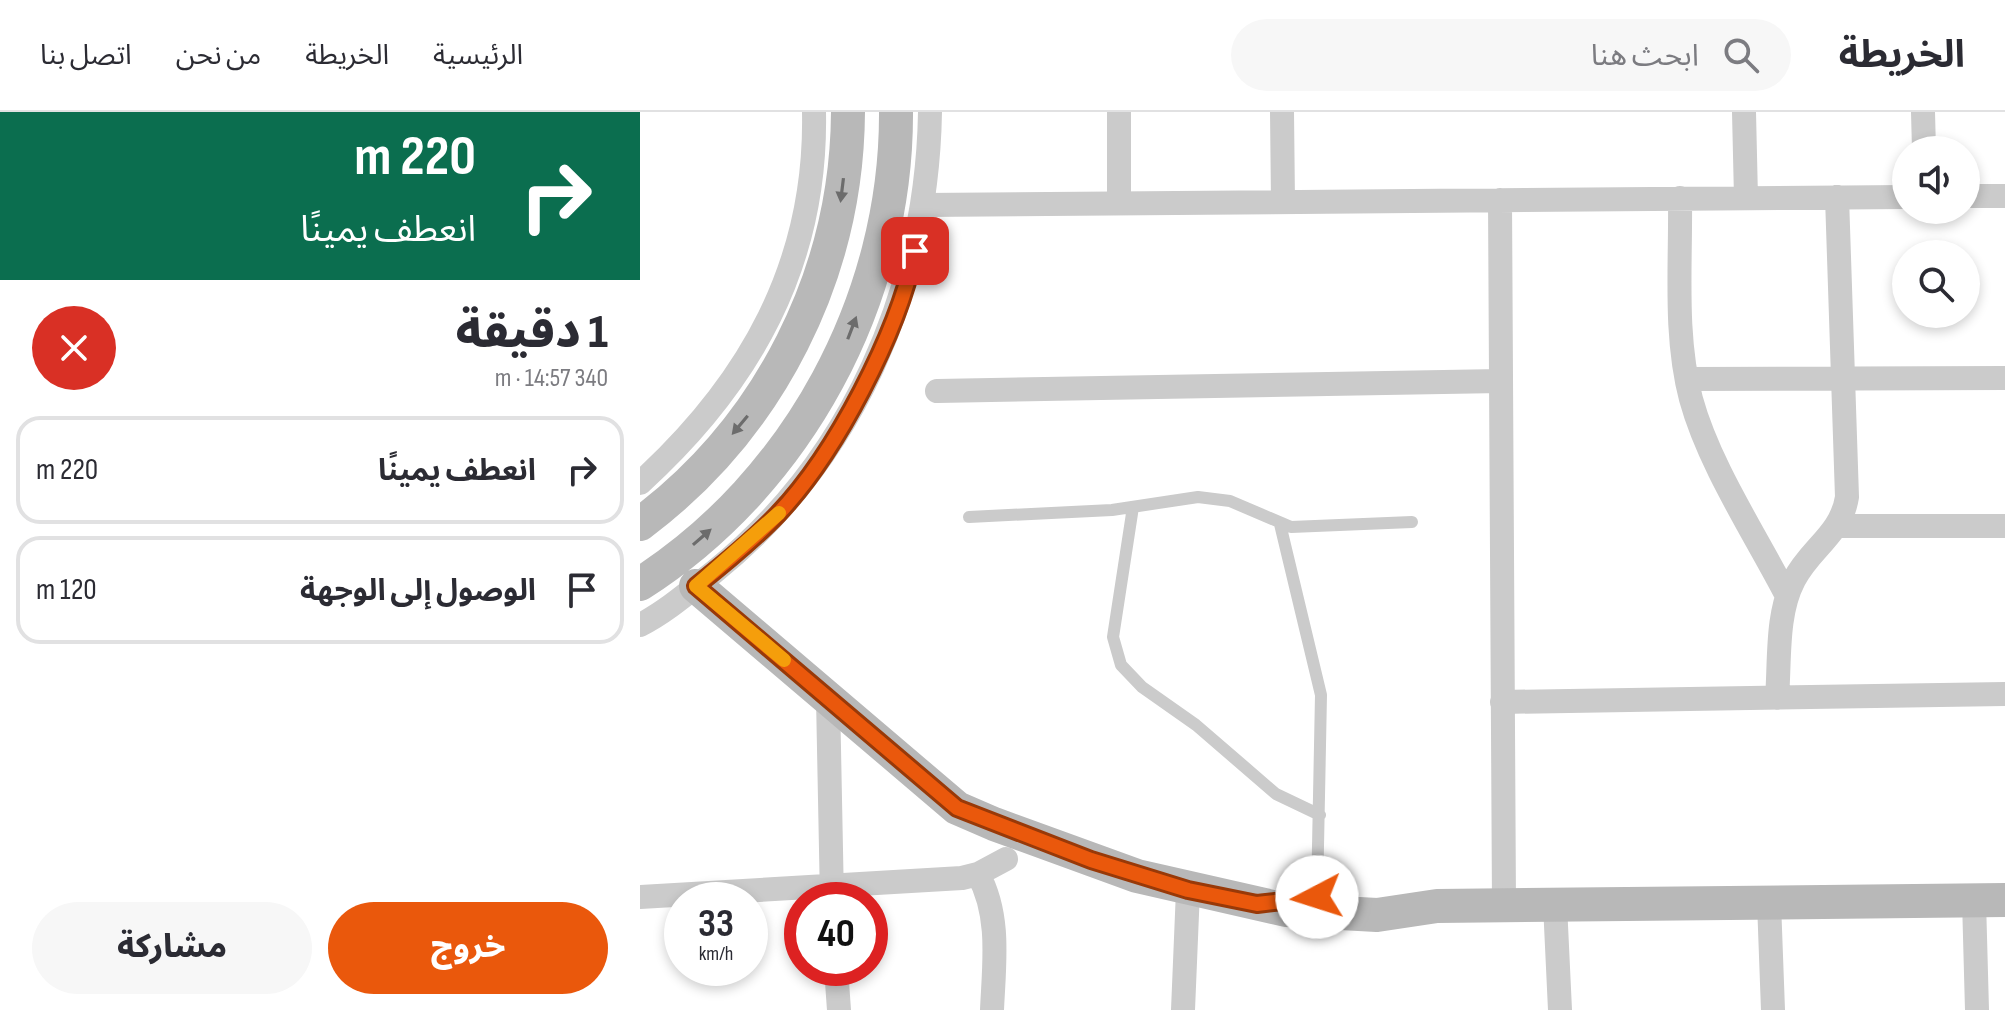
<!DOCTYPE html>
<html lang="ar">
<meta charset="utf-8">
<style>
:root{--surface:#fff;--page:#f7f7f7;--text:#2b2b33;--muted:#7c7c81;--line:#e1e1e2;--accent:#ea580c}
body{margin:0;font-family:"Sofia Sans Condensed","Noto Sans Arabic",sans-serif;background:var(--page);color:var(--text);direction:rtl;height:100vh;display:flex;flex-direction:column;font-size:30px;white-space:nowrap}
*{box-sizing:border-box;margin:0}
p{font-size:26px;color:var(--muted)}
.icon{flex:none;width:44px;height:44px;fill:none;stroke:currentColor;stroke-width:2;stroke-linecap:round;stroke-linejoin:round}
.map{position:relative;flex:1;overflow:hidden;direction:ltr}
.panel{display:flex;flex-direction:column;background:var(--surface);width:640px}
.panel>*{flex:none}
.banner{background:#0b6e4f;color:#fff;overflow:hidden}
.tools{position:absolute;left:1252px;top:24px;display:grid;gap:16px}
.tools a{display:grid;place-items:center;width:88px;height:88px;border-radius:50%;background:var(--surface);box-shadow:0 4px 12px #0003;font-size:40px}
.speed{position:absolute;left:24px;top:770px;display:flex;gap:16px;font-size:40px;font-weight:700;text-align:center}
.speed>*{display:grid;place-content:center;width:104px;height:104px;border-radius:50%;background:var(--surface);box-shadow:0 4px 12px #0003;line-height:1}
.speed small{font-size:20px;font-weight:400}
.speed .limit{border:12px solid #d22;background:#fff;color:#111}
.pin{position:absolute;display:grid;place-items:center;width:68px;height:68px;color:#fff;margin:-34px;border-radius:16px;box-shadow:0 4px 12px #0006}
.me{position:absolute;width:88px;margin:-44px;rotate:265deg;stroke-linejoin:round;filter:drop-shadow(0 0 6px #0008)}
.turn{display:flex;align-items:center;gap:28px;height:168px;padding:0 32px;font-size:36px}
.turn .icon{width:104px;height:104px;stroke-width:2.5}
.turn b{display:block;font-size:56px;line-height:68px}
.round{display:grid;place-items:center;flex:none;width:84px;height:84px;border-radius:42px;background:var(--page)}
.summary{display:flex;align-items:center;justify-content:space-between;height:136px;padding:0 32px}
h1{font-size:48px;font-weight:800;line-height:60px}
.action{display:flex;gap:16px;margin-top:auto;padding:16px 32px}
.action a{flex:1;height:92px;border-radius:48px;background:var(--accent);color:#fff;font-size:32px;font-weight:800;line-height:92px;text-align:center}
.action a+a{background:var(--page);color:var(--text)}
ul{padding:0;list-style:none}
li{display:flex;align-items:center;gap:24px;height:108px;margin:0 16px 12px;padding:0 16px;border:4px solid var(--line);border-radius:24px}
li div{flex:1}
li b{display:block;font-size:30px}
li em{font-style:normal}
header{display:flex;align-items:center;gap:48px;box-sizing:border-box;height:112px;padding:0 40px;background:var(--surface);border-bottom:2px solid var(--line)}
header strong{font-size:38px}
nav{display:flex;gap:44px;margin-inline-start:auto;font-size:28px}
.search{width:560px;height:72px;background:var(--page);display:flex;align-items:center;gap:20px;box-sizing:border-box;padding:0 28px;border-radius:44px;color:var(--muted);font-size:30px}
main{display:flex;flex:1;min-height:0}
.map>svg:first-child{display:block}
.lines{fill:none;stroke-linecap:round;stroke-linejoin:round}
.lane{stroke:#cbcbcb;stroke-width:12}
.street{stroke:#cbcbcb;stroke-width:24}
.secondary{stroke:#b8b8b8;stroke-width:34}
.oneway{fill:#6c6c6c}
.route-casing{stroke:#983908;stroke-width:20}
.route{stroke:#ea580c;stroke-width:14}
.slow{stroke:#f59e0b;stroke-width:14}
</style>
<header>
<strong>الخريطة</strong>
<div class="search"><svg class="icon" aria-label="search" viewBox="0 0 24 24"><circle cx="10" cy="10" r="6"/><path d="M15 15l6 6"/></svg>ابحث هنا</div>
<nav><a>الرئيسية</a><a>الخريطة</a><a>من نحن</a><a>اتصل بنا</a></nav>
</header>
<main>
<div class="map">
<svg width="1365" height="898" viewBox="0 0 1365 898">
<rect width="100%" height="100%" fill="#fff"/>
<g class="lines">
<!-- lane -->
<path class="lane" d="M493 395 473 525 481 553 502 575 556 613 636 682 680 703
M329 405 472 398 558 385 590 389 651 415 772 410
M640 412 681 583 677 785"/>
<!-- street -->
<path class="street" d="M479 0V91
M642 0 643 90
M1104 0 1106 86
M1283 0 1284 38
M1326 84H1365
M1040 86C1041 152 1034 223 1051 287 1069 353 1115 422 1147 484
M860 88 864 794
M284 93 1266 85
M1047 267 1365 266
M297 279 861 269
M0 371C110 271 177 152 174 0
M1199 414H1365
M0 513C26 500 51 478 74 460 213 348 287 176 290 0
M188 586 192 788
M1137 586C1140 548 1136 502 1154 468 1170 436 1201 423 1207 385L1197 85
M862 590 1365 582
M338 762C361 804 354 852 352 898
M0 785 322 766 338 762 366 747
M1334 788 1337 898
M1129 790 1133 898
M915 792 920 898
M196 856 199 898
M543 898 548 778"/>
<!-- secondary -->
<path class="secondary" d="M0 412C130 315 207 162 208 0
M0 472C158 371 257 187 256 0
M56 474 317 696 354 712 497 764 646 798 737 803 797 794 1365 788"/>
</g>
<!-- one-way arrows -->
<defs><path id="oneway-solid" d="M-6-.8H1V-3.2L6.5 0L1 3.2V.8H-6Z" transform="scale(2)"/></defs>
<g class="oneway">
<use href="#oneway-solid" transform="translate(202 78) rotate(97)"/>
<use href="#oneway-solid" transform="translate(212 216) rotate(-69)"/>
<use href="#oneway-solid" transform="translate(100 313) rotate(130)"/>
<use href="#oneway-solid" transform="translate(62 425) rotate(-41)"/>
</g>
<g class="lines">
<!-- route casing -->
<g class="route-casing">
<path id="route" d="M275 139C258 221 196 341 138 402 113 428 85 451 56 474L317 696 451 748 548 778 617 792 677 785"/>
</g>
<!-- route -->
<use href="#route" class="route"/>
<!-- slow -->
<path class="slow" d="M139 401 56 474 144 548"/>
</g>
</svg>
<div class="tools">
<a><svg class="icon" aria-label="sound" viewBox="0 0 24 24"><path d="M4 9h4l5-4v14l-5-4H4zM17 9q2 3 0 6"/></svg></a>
<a><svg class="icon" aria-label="search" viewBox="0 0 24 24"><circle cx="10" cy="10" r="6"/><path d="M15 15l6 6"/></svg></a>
</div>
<div class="speed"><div>33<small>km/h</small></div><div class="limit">40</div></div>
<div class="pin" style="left:275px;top:139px;background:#d93025"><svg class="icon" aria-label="arrive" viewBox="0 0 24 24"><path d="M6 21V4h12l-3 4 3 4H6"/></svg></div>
<svg class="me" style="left:677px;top:785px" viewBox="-20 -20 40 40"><circle r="19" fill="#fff"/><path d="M0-13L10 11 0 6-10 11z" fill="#ea580c"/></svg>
</div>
<section class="panel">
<div class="banner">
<div class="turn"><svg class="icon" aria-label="right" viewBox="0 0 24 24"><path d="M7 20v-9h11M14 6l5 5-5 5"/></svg><div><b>220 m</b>انعطف يمينًا</div></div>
</div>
<div class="summary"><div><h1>1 دقيقة</h1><p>340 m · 14:57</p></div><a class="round" style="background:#d93025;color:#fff"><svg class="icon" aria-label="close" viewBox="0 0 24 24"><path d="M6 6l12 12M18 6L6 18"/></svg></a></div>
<ul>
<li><svg class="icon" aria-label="right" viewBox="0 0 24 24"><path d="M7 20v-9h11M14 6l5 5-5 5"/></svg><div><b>انعطف يمينًا</b></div><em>220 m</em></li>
<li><svg class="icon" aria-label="arrive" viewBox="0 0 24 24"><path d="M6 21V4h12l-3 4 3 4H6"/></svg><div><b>الوصول إلى الوجهة</b></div><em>120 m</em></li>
</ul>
<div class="action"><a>خروج</a><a>مشاركة</a></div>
</section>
</main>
